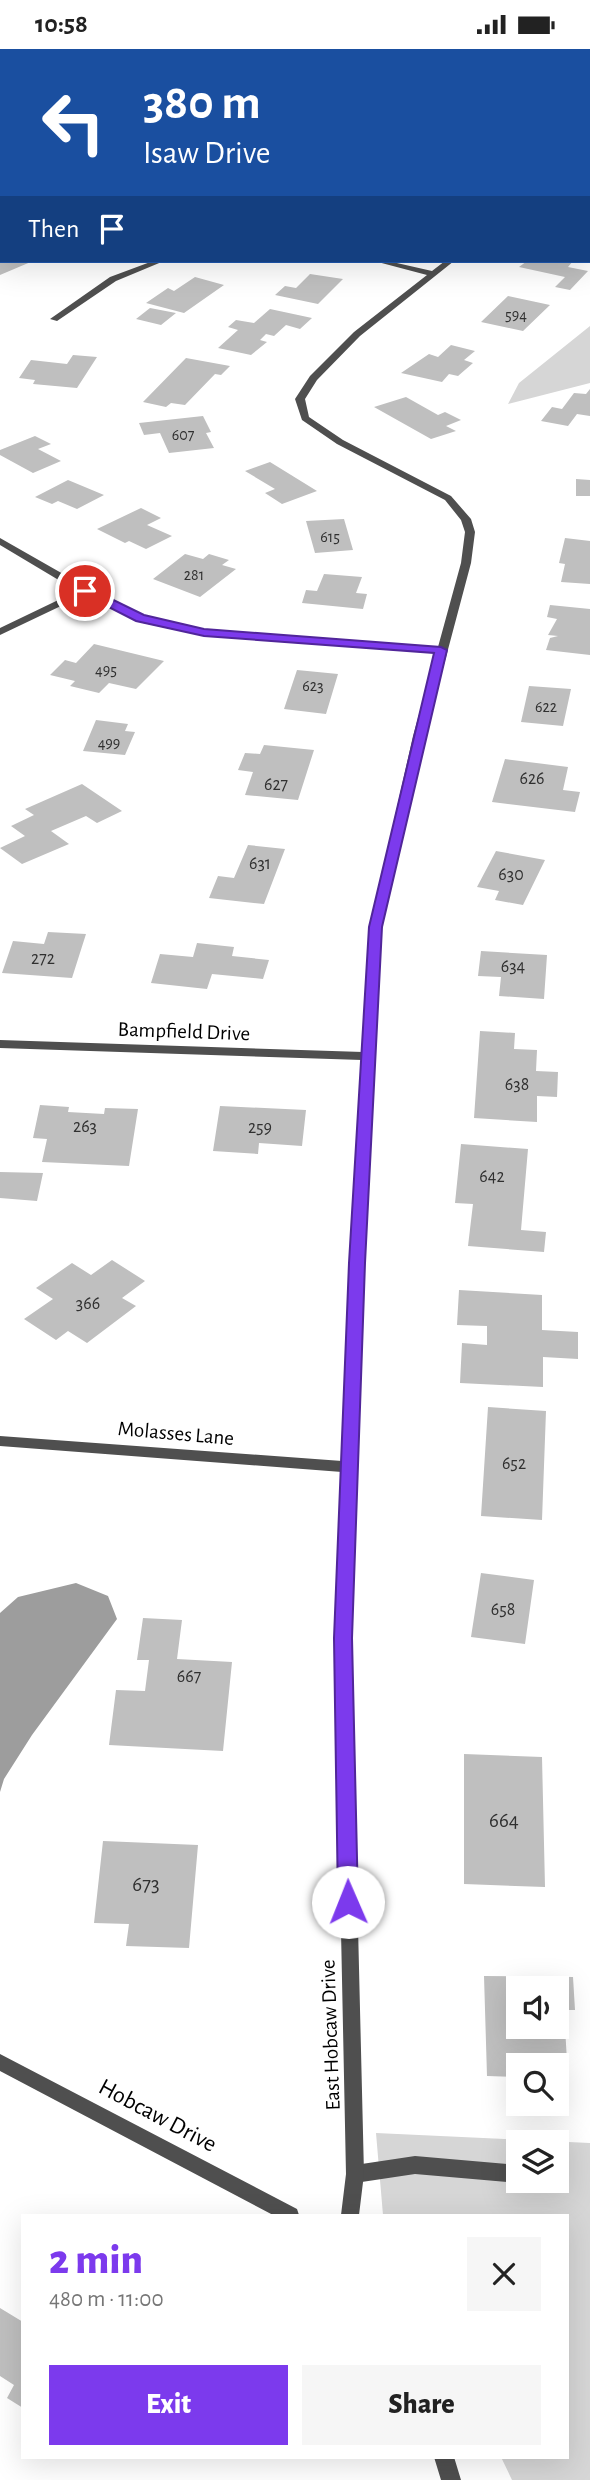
<!DOCTYPE html>
<meta charset="utf-8">
<style>
:root{--surface:#fff;--page:#f6f6f6;--text:#222;--muted:#767676;--accent:#7c3aed}
body{margin:0;font-family:"Alegreya Sans",sans-serif;background:var(--page);color:var(--text);height:100vh;display:flex;flex-direction:column;font-size:26px;white-space:nowrap}
*{box-sizing:border-box;margin:0}
p{font-size:23px;color:var(--muted)}
.icon{flex:none;width:38px;height:38px;fill:none;stroke:currentColor;stroke-width:2;stroke-linecap:round;stroke-linejoin:round}
.map{position:relative;flex:1;overflow:hidden}
.side{position:absolute;left:21px;top:2165px;width:548px;height:245px;display:flex;flex-direction:column;background:var(--surface);border-radius:0px;box-shadow:0 7px 28px #0002}
.side>*{flex:none}
.banner{position:absolute;left:0px;top:0px;width:592px;height:214px;box-shadow:0 7px 28px #0002;background:#1a4fa0;color:#fff;overflow:hidden}
.fabs{position:absolute;left:506px;top:1927px;display:grid;gap:14px}
.fabs a{display:grid;place-items:center;width:63px;height:63px;border-radius:0px;background:var(--surface);box-shadow:0 7px 28px #0002;font-size:35px}
.pin{position:absolute;display:grid;place-items:center;width:60px;height:60px;color:#fff;margin:-30px;border:4px solid #fff;border-radius:50%;box-shadow:0 2px 7px #0007}
.me{position:absolute;width:77px;margin:-38px;rotate:359deg;stroke-linejoin:round;filter:drop-shadow(0 0 5px #0008)}
.turn{display:flex;align-items:center;gap:24px;height:147px;padding:0 28px;font-size:32px}
.turn .icon{width:91px;height:91px;stroke-width:2.5}
.turn b{display:block;font-size:49px;line-height:60px}
.then{display:flex;align-items:center;height:66px;padding:0 28px;background:#0003;gap:14px;font-size:26px}
.round{display:grid;place-items:center;flex:none;width:74px;height:74px;border-radius:0px;background:var(--page)}
.head{display:flex;align-items:center;justify-content:space-between;height:119px;padding:0 28px}
h1{font-size:42px;font-weight:800;line-height:52px;color:var(--accent)}
.button{display:flex;gap:14px;margin-top:auto;padding:14px 28px}
.button a{flex:1;height:80px;border-radius:0px;background:var(--accent);color:#fff;font-size:28px;font-weight:800;line-height:80px;text-align:center}
.button a+a{background:var(--page);color:var(--text)}
.status{display:flex;justify-content:space-between;align-items:center;height:49px;padding:0 35px;background:var(--surface);direction:ltr}
.status svg{height:19px;fill:currentColor}
.map>svg:first-child{display:block}
.green{fill:#d6d6d6;fill-rule:evenodd}
.water{fill:#9d9d9d}
.lines{fill:none;stroke-linecap:round;stroke-linejoin:round}
.stream{stroke:#9d9d9d;stroke-width:6}
.building{fill:#bfbfbf;fill-rule:evenodd}
.path{stroke:#717171;stroke-width:2.5;stroke-dasharray:1 2;stroke-linecap:butt}
.service{fill:#4f4f4f;fill-rule:evenodd}
.minor{fill:#4f4f4f;fill-rule:evenodd}
.route{fill:#7c3aed;stroke:#51269a;stroke-width:2}
.labels{text-anchor:middle;stroke-width:5;stroke-linejoin:round;paint-order:stroke}
.far-number-label{font-size:16px;fill:#303030}
.number-label{font-size:18px;fill:#303030}
.street-label{font-size:21px;fill:#000;stroke:#fff}
.near-number-label{font-size:21px;fill:#303030}
.near-street-label{font-size:24px;fill:#000;stroke:#fff}
</style>
<div class="status"><b>10:58</b><svg viewBox="0 0 49 12"><path d="M0 12V9h3v3zM5 12V6h3v6zM10 12V3h3v9zM15 12V0h3v12zM26 1h20v11H26zM47 4h2v5h-2z"/></svg></div>
<div class="map">
<svg width="590" height="2431" viewBox="0 0 590 2431">
<rect width="100%" height="100%" fill="#fff"/>
<!-- green -->
<path class="green" d="M590 277V334L508 355 519 334Z
M376 2084 590 2094V2431H512L501 2408H567V2166H383ZM518 2093H556V2132H518Z"/>
<!-- water -->
<path class="water" d="M9 0H291L295 2H12Z
M76 1534 108 1547 117 1570 32 1686 4 1730 0 1743V1564L18 1548Z"/>
<g class="lines">
<!-- stream -->
<path class="stream" d="M494 0 496 2"/>
</g>
<!-- building -->
<path class="building" d="M0 212H33L0 226Z
M527 212H573L568 218 588 222 570 241 555 238 565 228 519 218Z
M310 225 343 230 318 255 275 246 285 237 296 239Z
M195 228 224 236 184 264 146 254 168 239 174 242Z
M508 247 550 256 523 282 481 273Z
M150 259 176 264 161 276 136 270Z
M270 260 312 269 300 280 286 276 274 287 266 285 260 291 267 293 251 306 218 299 238 281 228 278 236 271 254 274Z
M451 296 475 302 464 311 473 314 458 327 449 325 442 333 401 324 429 305 438 308Z
M73 306 97 308 77 339 33 335 35 331 19 329 31 311 67 315Z
M186 309 230 317 221 326 215 325 185 356 171 354 166 358 143 353Z
M590 340V367L577 365 568 377 541 372 552 358 562 360 574 344 586 345Z
M406 348 438 366 445 363 461 371 446 377 456 382 431 390 374 358Z
M203 367 211 383 206 384 214 399 169 404 160 384 144 386 139 374Z
M35 387 51 395 38 400 61 412 33 424 0 406V401Z
M270 413 317 442 282 455 265 444 275 440 245 422Z
M576 430 590 431V447H576Z
M68 431 104 446 77 460 58 452 52 455 35 448Z
M141 459 161 469 147 476 172 487 146 500 129 492 125 494 97 480Z
M344 470 353 501 315 504 306 472Z
M565 489 590 492V535L561 533 565 515 559 514Z
M185 505 203 510 209 505 229 511 222 516 236 520 200 548 153 530Z
M324 525 362 528 356 544 367 545 363 560 302 554 306 541 317 542Z
M550 556 590 560V606L546 601 550 589 558 587 548 586 557 570 547 568Z
M94 595 164 612 136 640 109 634 99 644 70 637 75 632 50 626 65 611 76 614Z
M297 621 338 625 326 665 284 660Z
M529 637 571 640 563 677 521 673Z
M96 671 128 675 125 682 135 683 125 706 83 702Z
M264 696 314 701 298 751 245 746 253 723 238 721 245 704 260 705Z
M505 710 568 718 563 741 580 743 575 763 492 753Z
M82 735 122 762 97 774 86 767 51 782 69 795 22 815 0 799 25 787 11 777 34 766 25 760Z
M248 796 285 800 264 855 209 849 218 827 234 829Z
M496 802 545 811 523 856 495 851 499 842 477 838Z
M48 883 86 885 72 929 2 924 13 892 44 895Z
M197 894 234 898 232 907 269 911 263 930 212 925 207 940 151 934 160 905 193 908Z
M481 902 547 906 544 950 499 947 501 928 478 927Z
M480 982 515 984 514 1000 537 1001 536 1022 558 1023 557 1048 537 1047V1073L474 1069Z
M40 1056 69 1058 68 1063 104 1065 105 1059 138 1060 129 1117 42 1113 47 1090 33 1089Z
M220 1057 306 1061 302 1097 259 1094 258 1105 213 1102Z
M461 1095 528 1100 521 1181 546 1183 544 1203 468 1197 473 1155 455 1154Z
M0 1123 43 1124 37 1152 0 1149Z
M112 1211 145 1232 122 1249 136 1257 87 1294 68 1282 56 1291 24 1270 53 1250 36 1239 72 1214 91 1226Z
M459 1241 542 1246V1281L578 1283V1310L543 1308V1338L460 1334 462 1294 487 1296V1277L457 1276Z
M488 1358 546 1362 542 1471 481 1467Z
M481 1524 534 1531 525 1595 471 1588Z
M143 1569 182 1571 177 1610 232 1613 223 1702 109 1696 116 1641 145 1642 149 1611H137Z
M464 1705 542 1708 545 1838 464 1835Z
M103 1792 198 1796 189 1899 126 1897 129 1875 94 1874Z
M484 1927 573 1928 575 1961H564L568 2029H556V2016H518V2028L487 2027ZM518 1939H556V1978H518Z
M0 2259 23 2273V2359L7 2349 14 2336 0 2327Z"/>
<g class="lines">
<!-- path -->
<path class="path" d="M471 2 478 0"/>
<!-- service -->
<path class="service" d="M415 2107 518 2116V2132H523L518 2134 415 2125 355 2134 348 2131 346 2125 348 2119 355 2116Z"/>
<!-- minor -->
<path class="minor" d="M302 0H311L313 2H304Z
M153 212H164L116 232 57 272 50 270 110 228Z
M374 212H388L432 222 445 212H454L360 287 317 331 305 350 309 368 343 391 451 447 471 470 475 483 471 514 425 687 382 878 363 1234 351 1589 364 2125 359 2166H341L346 2125 335 1589 342 1423 0 1397V1387L342 1412 349 1234 362 1011 0 999V991L363 1003 370 878 413 687 436 604 204 587 143 574 84 546 0 586V579L77 542 0 496V489L107 550 143 567 164 573 204 581 438 598 461 514 465 483 461 471 445 451 337 395 302 371 295 350 310 327 354 283 427 226Z
M0 2005 297 2160 299 2166H273L0 2022Z
M434 2408H454L461 2431H441Z"/>
</g>
<!-- route -->
<path class="route" d="M81 539H89L144 566 204 580 441 598 447 601 382 878 365 1214 352 1589 358 1853 355 1859 348 1861 341 1859 338 1853 334 1589 349 1214 369 878 434 604 204 587 136 572 81 544Z"/>
<g class="labels">
<!-- far-number labels -->
<g class="far-number-label">
<text x="516" y="271">594</text>
<text x="183" y="391">607</text>
<text x="330" y="493">615</text>
<text x="194" y="531">281</text>
<text x="106" y="626">495</text>
<text x="313" y="642">623</text>
<text x="546" y="663">622</text>
<text x="109" y="699">499</text>
</g>
<!-- number labels -->
<g class="number-label">
<text x="532" y="735">626</text>
<text x="276" y="741">627</text>
<text x="260" y="820">631</text>
<text x="511" y="831">630</text>
<text x="43" y="915">272</text>
<text x="513" y="923">634</text>
<text x="517" y="1041">638</text>
<text x="85" y="1083">263</text>
<text x="260" y="1084">259</text>
<text x="492" y="1133">642</text>
<text x="88" y="1260">366</text>
<text x="514" y="1420">652</text>
<text x="503" y="1566">658</text>
<text x="189" y="1633">667</text>
</g>
<!-- street labels -->
<g class="street-label">
<text transform="translate(184 982) rotate(2)" y="7">Bampfield Drive</text>
<text transform="translate(176 1384) rotate(5)" y="7">Molasses Lane</text>
<text transform="translate(330 1986) rotate(-92)" y="7">East Hobcaw Drive</text>
</g>
<!-- near-number labels -->
<g class="near-number-label">
<text x="504" y="1778">664</text>
<text x="146" y="1842">673</text>
</g>
<!-- near-street labels -->
<g class="near-street-label">
<text transform="translate(158 2066) rotate(28)" y="8">Hobcaw Drive</text>
</g>
</g>
</svg>
<div class="fabs">
<a><svg class="icon" aria-label="sound" viewBox="0 0 24 24"><path d="M4 9h4l5-4v14l-5-4H4zM17 9q2 3 0 6"/></svg></a>
<a><svg class="icon" aria-label="search" viewBox="0 0 24 24"><circle cx="10" cy="10" r="6"/><path d="M15 15l6 6"/></svg></a>
<a><svg class="icon" aria-label="layers" viewBox="0 0 24 24"><path d="M12 4l9 5-9 5-9-5zM3 14l9 5 9-5"/></svg></a>
</div>
<div class="pin" style="left:85px;top:542px;background:#d93025"><svg class="icon" aria-label="arrive" viewBox="0 0 24 24"><path d="M6 21V4h12l-3 4 3 4H6"/></svg></div>
<svg class="me" style="left:348px;top:1853px" viewBox="-20 -20 40 40"><circle r="19" fill="#fff"/><path d="M0-13L10 11 0 6-10 11z" fill="#7c3aed"/></svg>
<div class="banner">
<div class="turn"><svg class="icon" aria-label="left" viewBox="0 0 24 24"><path d="M17 20v-9H6M10 6l-5 5 5 5"/></svg><div><b>380 m</b>Isaw Drive</div></div>
<div class="then">Then<svg class="icon" aria-label="arrive" viewBox="0 0 24 24"><path d="M6 21V4h12l-3 4 3 4H6"/></svg></div>
</div>
<section class="side">
<div class="head"><div><h1>2 min</h1><p>480 m · 11:00</p></div><a class="round"><svg class="icon" aria-label="close" viewBox="0 0 24 24"><path d="M6 6l12 12M18 6L6 18"/></svg></a></div>
<div class="button"><a>Exit</a><a>Share</a></div>
</section>
</div>
